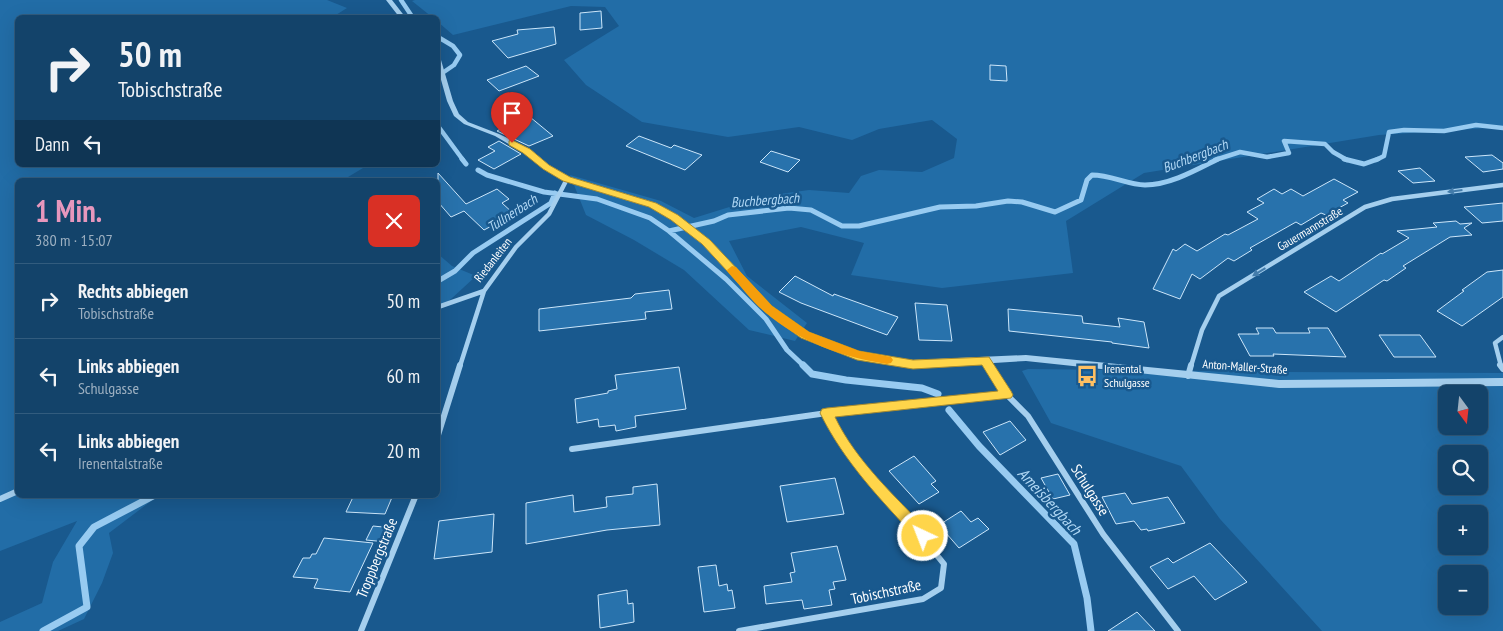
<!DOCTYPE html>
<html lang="de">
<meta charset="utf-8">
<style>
:root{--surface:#13436a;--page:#204e72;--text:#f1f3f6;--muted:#9db0c1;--line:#325c7e;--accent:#e797bd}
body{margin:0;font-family:"PT Sans Narrow",sans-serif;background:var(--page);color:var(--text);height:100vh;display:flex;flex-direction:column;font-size:19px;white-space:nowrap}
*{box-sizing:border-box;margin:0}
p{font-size:16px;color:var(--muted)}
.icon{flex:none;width:28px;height:28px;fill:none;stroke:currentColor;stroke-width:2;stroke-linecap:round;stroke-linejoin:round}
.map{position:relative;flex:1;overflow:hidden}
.details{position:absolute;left:15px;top:178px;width:425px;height:320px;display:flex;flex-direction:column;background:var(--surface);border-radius:8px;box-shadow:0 5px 20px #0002,0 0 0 1px var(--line)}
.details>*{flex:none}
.banner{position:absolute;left:15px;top:15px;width:425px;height:152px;border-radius:8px;box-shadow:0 5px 20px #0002,0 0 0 1px var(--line);background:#13436a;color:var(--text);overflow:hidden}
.needle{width:32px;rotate:165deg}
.fabs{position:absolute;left:1438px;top:385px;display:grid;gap:10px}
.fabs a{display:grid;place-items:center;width:50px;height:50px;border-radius:8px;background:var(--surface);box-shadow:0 5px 20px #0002,0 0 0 1px var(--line);font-size:25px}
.pin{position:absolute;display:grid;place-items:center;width:42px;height:42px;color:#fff;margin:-51px -21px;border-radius:50% 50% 50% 0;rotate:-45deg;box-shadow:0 0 5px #0007}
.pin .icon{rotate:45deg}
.me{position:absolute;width:55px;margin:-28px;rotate:317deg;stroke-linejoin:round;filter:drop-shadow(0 0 4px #0008)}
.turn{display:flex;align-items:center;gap:18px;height:105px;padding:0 20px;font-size:22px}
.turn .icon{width:65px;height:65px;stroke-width:2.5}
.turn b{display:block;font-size:35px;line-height:42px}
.then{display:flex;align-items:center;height:48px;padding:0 20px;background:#0003;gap:10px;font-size:19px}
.round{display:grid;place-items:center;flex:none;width:52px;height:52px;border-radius:8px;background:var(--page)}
.head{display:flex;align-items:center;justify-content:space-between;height:85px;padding:0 20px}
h1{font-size:30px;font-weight:700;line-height:38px;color:var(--accent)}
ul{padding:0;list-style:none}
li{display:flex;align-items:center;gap:15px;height:75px;padding:0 20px;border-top:1px solid var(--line)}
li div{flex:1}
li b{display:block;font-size:19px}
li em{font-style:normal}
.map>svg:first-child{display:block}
.green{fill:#226da7;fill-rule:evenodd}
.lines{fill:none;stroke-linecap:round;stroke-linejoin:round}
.stream-far2{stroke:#98cbf1;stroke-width:4.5}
.stream-far1{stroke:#98cbf1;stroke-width:5}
.stream{stroke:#98cbf1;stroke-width:7}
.building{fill:#2872ac;stroke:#cce6fa}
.minor-far1{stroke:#a5cfee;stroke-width:4.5}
.minor{stroke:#a5cfee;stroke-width:6}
.tertiary{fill:#a5cfee;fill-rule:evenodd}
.oneway{fill:#437cab}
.route{fill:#ffd54a;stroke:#a68a30}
.slow{fill:#f59e0b}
.labels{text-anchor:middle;stroke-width:5;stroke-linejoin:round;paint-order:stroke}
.street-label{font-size:12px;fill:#fff;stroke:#19598e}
.poi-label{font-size:12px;fill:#fff;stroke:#19598e;text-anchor:start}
.water-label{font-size:14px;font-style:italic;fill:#b1d8f5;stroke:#19598e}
.near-street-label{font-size:15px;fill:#fff;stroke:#19598e}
.near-water-label{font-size:16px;font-style:italic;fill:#b1d8f5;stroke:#19598e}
</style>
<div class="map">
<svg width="1503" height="631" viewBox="0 0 1503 631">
<rect width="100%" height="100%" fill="#19598e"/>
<!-- green -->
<path class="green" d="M0 0H327L347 8 331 18H18V165H368L343 180H18V495H159L109 533 113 553 102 583 84 619 58 631H0V622L42 603 53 562 77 521 0 551Z
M415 0H1503V127L1379 135 1144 173 1066 221 1073 273 942 288 851 275 864 243 801 227 729 241 747 276 807 323 795 341 749 330 684 270 634 240 586 215 570 175 661 201 694 218 765 196 809 190 849 193 861 176 879 170 922 172 954 158 957 139 932 120 879 129 852 140 799 127 728 137 642 122 586 85 564 60 619 26 605 7 571 6 453 35 438 22V18L432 17 412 1Z
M438 254 452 266 476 276 438 311Z
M1028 369 1284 372 1503 373V631H1322L1220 519 1181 466 1051 423 1022 371ZM1446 394H1479V426H1446ZM1446 454H1479V486H1446ZM1446 514H1479V546H1446ZM1446 574H1479V606H1446Z"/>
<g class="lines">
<!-- stream-far2 -->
<path class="stream-far2" d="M401 0 413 18
M438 37 453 46 460 55 454 65 438 76
M438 126 463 160
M1215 160 1240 152 1267 157 1289 153 1284 141 1325 144 1333 152 1347 160
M1376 160 1384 156 1389 132 1404 130 1444 131 1476 125 1503 128"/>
<!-- stream-far1 -->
<path class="stream-far1" d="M462 159 466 164
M1344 159 1364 164 1378 159
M478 170 487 175 544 192 597 199 650 218 669 231 726 279 766 319 787 350 804 366
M669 231 714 221 728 215 789 208 811 210 842 226H859L940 207 976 206 1008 201 1022 202 1055 212 1081 200 1087 180 1092 175C1111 175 1128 185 1145 185 1170 185 1196 170 1218 159
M438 281 455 271 473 253 551 203 555 193"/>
<!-- stream -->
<path class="stream" d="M803 365 812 374 846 380 922 388 938 394
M949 410 979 446 1074 544 1087 598 1091 631
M43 631 87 607 79 546 94 527 155 495"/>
</g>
<!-- building -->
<path class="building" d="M601 11 602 28 580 30V13Z
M554 27 556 44 508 58 492 41 518 34 517 30Z
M990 65 1006 66 1007 81 990 80Z
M526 66 539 76 499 91 487 80Z
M525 115 530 117 553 136 529 146 497 131Z
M639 136 671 148 674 145 702 155 685 170 626 146Z
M499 141 521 154 494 169 478 160 495 151 488 147Z
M771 151 800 160 788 172 760 162Z
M1492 155 1503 163V169L1483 172 1465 157Z
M1420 168 1435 181 1413 183 1398 171Z
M438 173 466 204 497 189 509 199 502 203 514 214 484 230 464 211 451 217 438 202Z
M1334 179 1358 192 1343 200 1348 203 1326 215 1321 213 1301 225 1296 222 1250 248 1252 250 1234 261 1228 258 1200 279 1192 274 1180 299 1153 289 1173 249 1176 251 1185 244 1197 251 1225 234 1228 235 1258 219 1247 212 1264 203 1257 199 1274 189 1282 194 1291 189 1303 196Z
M1503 203V221L1482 223 1464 207Z
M1456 221 1460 224 1472 223 1464 228 1472 235 1450 237 1403 266 1406 268 1387 281 1384 280 1336 312 1304 292 1331 276 1339 281 1381 253 1382 254 1409 238 1397 231 1437 227 1433 223Z
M1503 270V297L1462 326 1437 311 1464 291 1462 290 1487 272Z
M795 276 833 296 834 294 898 317 887 335 801 303 779 292Z
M669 290 672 309 645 312 646 319 539 331V309L631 298 635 294Z
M915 303 947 305 952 341 919 340Z
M1008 309 1082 316 1083 323 1120 327 1118 318 1144 322 1149 348 1112 343V342L1009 331Z
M1256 328H1273L1276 333H1310L1308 328H1328L1346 357 1273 354 1274 356H1250L1238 334H1259Z
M1379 335H1420L1436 357H1394Z
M679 367 686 409 635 416 636 427 616 431 615 425 599 427 598 419 577 423 575 399 608 393V391L617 389 615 375Z
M1010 421 1026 440 1000 455 983 432Z
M914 456 936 481 931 484 939 492 919 504 889 471Z
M1058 474 1070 495 1053 499 1041 478Z
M835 478 844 514 787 522 780 486Z
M657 484 660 525 607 530 526 544V503L573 495 574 512 607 507 606 497 633 494V487Z
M1125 493 1132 504 1168 497 1185 523 1148 531 1147 529 1141 530 1134 521 1116 524 1102 497Z
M354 495H393L385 514 346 512Z
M961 511 971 522 978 518 989 529 959 548 939 525Z
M494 514 492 552 434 559 439 521Z
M373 526 393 528 387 542 366 540Z
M324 538 373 543 350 592 314 588 318 579 293 577 303 558H310L312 554H316Z
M1210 543 1247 582 1215 600 1194 576 1168 589 1150 567 1168 558 1173 563Z
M837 546 846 580 833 582 835 589 829 590 832 605 804 609 802 600 766 604 764 586 792 582 790 573 795 572 791 553Z
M716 565 719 586 727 584 728 591 732 590 735 608 704 612 698 567Z
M627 590 628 604 633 603 634 622 600 628 598 595Z
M1137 612 1155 631H1108Z"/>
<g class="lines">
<!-- minor-far1 -->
<path class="minor-far1" d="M438 307 484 291 516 247 549 214 567 179
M985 360 989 366
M460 366 484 291
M1191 366 1202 330 1219 296 1365 207 1392 199 1503 185
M1501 366 1495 343 1503 337"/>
<!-- minor -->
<path class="minor" d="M988 365 1007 395 1028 416 1103 534 1178 631
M1500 365 1503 369
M1188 376 1191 365
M438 435 460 365
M572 449 827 413
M0 499 18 491
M361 631 416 495
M739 631 923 599 941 588 944 564C904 514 857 470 827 413L1007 395"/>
<!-- tertiary -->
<path class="tertiary" d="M386 0H392L406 18H400Z
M438 58 441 60 453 101 459 114 468 122 499 134 530 149 549 165 570 177 656 203 677 215 709 240 771 307 808 333 858 352 913 360 1026 355 1279 380 1503 378V386L1279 388 1026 361 913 368 857 358 802 337 765 311 703 244 671 219 650 207 564 181 543 169 524 153 495 136 464 124 454 116 447 101 438 69Z"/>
</g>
<!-- one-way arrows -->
<defs><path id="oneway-solid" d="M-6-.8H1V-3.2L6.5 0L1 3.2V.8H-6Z" transform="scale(1.25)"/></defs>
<g class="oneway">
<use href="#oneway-solid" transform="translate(1455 191) rotate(173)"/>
<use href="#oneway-solid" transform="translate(1259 272) rotate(149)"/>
</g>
<!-- route -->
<path class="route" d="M512 140 530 149 549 165 570 177 656 203 678 215 710 240 772 306 809 332 859 351 913 360 989 357 1011 391 1013 395 1011 398 835 417C856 461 895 496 928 531L930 536 928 540 923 542 918 540C881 500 844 462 820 413L822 409 827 408 998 391 982 365 913 369 857 360 801 338 765 312 702 244 671 220 649 207 563 181 543 169 523 153 509 145V141Z"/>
<!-- slow -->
<path class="slow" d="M732 266 736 267 772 306 809 332 859 351 891 357 893 360 891 363 887 364C843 357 799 342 765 312 751 301 740 285 728 272L727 270Z"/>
<!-- icons -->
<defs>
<g id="bus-bare" transform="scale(1.725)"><path d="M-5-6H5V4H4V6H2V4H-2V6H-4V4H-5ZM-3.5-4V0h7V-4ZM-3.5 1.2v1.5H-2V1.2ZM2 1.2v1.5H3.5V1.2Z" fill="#ffc063" stroke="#19598e" stroke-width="2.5" paint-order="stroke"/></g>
</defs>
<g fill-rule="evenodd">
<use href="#bus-bare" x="1087" y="376"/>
</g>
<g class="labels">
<!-- street labels -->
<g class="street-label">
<text transform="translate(1310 229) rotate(-31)" y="4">Gauermannstraße</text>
<text transform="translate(493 260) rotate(-52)" y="4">Riedanleiten</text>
<text transform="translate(1245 367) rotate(4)" y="4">Anton-Maller-Straße</text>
</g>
<!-- poi labels -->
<g class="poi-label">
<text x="1104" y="373">Irenental<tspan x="1104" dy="14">Schulgasse</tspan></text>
</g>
<!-- water labels -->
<g class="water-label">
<text transform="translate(1195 156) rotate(-21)" y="5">Buchbergbach</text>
<text transform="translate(765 200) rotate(-4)" y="5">Buchbergbach</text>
<text transform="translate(512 213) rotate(-33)" y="5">Tullnerbach</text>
</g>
<!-- near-street labels -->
<g class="near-street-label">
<text transform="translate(1090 490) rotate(58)" y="5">Schulgasse</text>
<text transform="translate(377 558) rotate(-68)" y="5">Troppbergstraße</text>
<text transform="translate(886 592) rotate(-12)" y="5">Tobischstraße</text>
</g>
<!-- near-water labels -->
<g class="near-water-label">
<text transform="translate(1050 501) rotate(47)" y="6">Ameisbergbach</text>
</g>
</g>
</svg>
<div class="fabs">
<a><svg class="needle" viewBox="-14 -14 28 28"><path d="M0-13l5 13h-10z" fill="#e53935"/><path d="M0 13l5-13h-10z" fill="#9db0c1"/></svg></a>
<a><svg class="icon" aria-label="search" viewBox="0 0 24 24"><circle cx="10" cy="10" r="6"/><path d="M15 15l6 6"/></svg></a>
<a>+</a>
<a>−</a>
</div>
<div class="pin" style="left:512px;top:143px;background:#d93025"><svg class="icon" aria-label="arrive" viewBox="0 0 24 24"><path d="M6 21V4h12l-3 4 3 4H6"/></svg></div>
<svg class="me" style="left:923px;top:536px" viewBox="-20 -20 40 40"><circle r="17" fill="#ffd54a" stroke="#fff" stroke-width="3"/><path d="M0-11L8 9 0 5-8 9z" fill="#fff"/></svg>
<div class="banner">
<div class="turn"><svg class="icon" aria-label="right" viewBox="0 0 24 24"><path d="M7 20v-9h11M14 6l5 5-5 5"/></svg><div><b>50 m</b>Tobischstraße</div></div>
<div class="then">Dann<svg class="icon" aria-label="left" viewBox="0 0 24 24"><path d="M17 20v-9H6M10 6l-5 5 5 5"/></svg></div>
</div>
<section class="details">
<div class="head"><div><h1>1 Min.</h1><p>380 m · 15:07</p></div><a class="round" style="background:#d93025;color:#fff"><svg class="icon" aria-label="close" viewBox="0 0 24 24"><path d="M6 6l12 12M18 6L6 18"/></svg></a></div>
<ul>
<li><svg class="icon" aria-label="right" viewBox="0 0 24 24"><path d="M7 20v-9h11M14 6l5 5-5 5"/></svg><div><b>Rechts abbiegen</b><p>Tobischstraße</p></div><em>50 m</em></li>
<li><svg class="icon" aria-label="left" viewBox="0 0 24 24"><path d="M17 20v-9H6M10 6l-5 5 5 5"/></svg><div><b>Links abbiegen</b><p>Schulgasse</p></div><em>60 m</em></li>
<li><svg class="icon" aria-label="left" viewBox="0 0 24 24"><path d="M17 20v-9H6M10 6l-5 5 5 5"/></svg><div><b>Links abbiegen</b><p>Irenentalstraße</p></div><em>20 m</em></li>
</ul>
</section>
</div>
